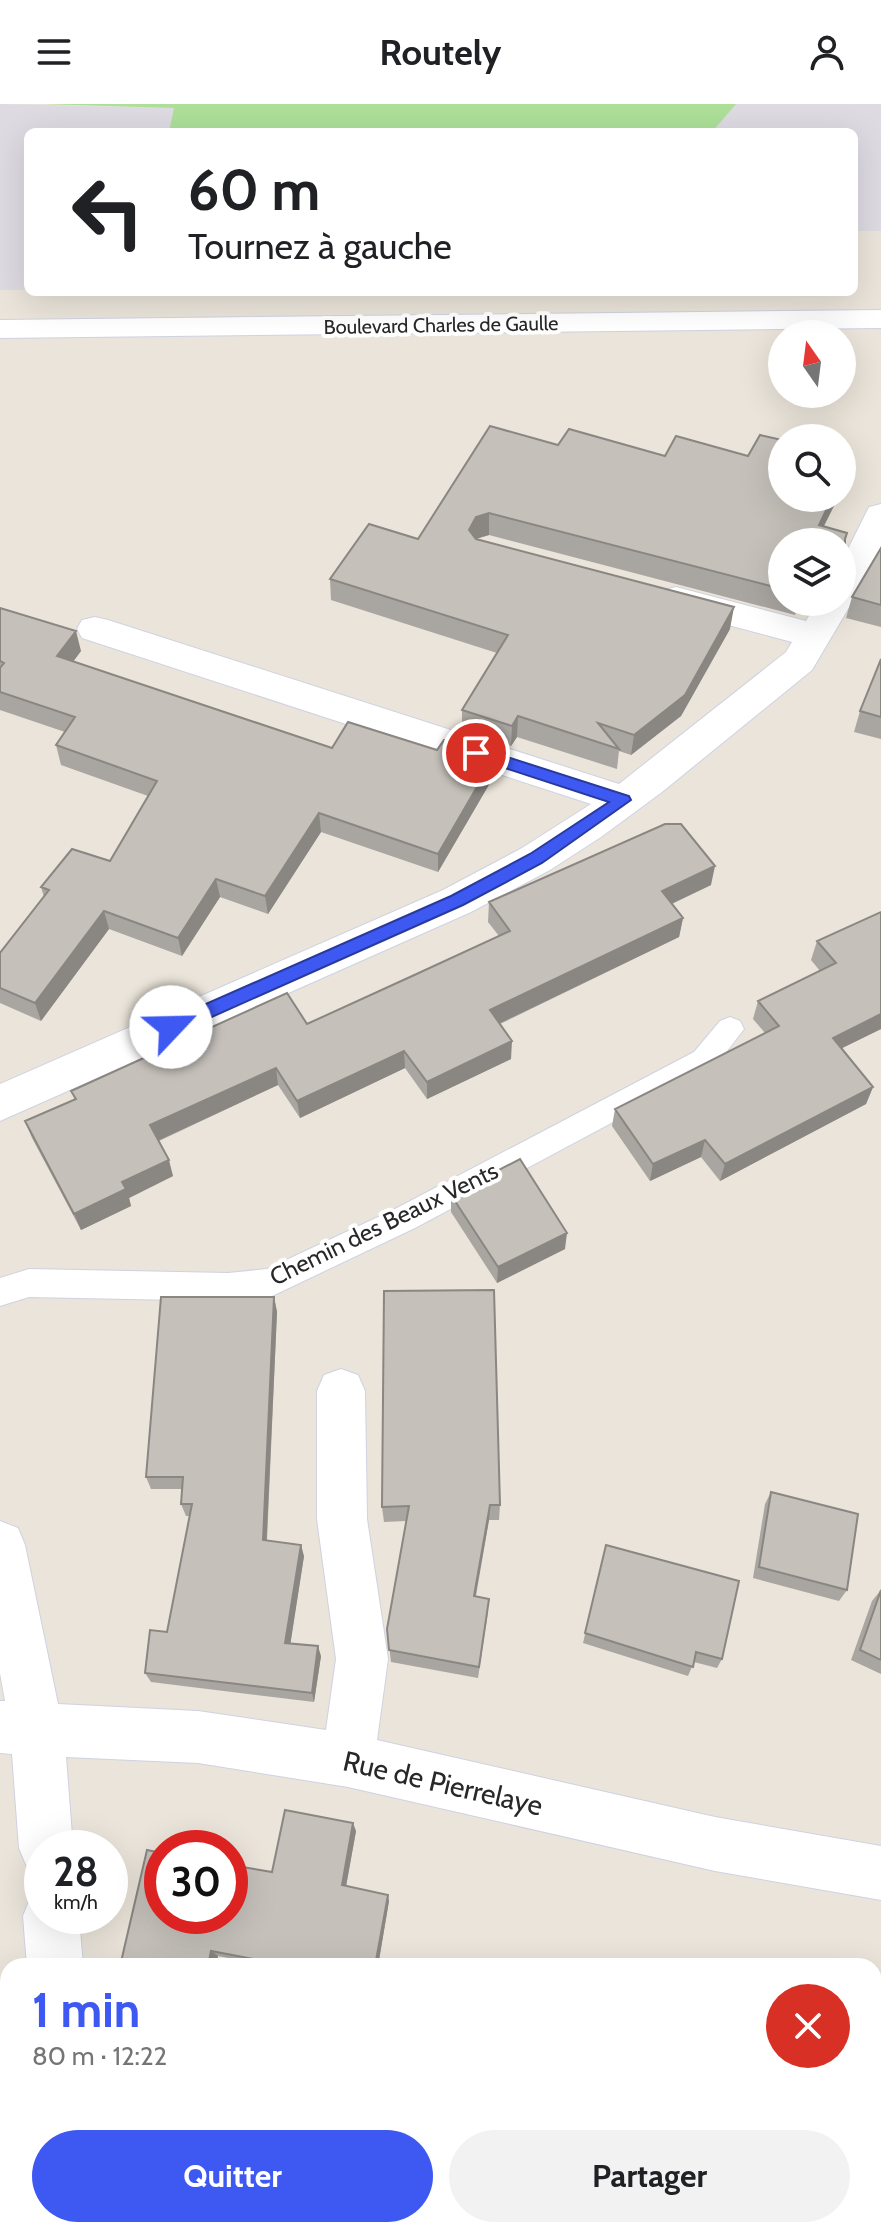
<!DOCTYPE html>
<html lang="fr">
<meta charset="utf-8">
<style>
:root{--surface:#fff;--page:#f2f2f2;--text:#202124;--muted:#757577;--accent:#3e59f2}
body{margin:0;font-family:Cabin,sans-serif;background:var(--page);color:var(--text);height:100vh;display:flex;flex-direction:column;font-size:30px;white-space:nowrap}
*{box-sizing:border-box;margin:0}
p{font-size:26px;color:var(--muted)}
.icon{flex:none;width:44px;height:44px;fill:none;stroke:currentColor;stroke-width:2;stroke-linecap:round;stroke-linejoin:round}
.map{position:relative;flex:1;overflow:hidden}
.details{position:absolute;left:0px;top:1854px;width:882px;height:280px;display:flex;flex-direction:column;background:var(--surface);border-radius:24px 24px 0 0;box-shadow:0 8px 32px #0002}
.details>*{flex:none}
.top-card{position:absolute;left:24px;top:24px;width:834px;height:168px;border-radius:12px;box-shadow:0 8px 32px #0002;background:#fff;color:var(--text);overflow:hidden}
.needle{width:52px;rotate:346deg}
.fabs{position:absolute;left:768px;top:216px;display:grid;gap:16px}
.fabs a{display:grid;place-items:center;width:88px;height:88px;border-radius:50%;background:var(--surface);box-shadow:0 8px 32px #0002;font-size:40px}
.speed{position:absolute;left:24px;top:1726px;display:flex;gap:16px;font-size:40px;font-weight:700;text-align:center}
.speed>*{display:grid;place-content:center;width:104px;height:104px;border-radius:50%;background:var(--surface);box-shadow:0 8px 32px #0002;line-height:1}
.speed small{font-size:20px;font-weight:400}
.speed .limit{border:12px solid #d22;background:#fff;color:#111}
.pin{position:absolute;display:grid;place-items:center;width:68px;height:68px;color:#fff;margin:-34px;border:4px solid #fff;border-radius:50%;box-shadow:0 2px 8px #0007}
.me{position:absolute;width:88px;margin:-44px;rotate:66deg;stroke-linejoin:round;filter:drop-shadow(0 0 6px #0008)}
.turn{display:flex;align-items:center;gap:28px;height:168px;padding:0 32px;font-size:36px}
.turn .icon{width:104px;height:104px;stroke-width:2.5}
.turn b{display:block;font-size:56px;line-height:68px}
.round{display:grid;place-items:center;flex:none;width:84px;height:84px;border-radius:42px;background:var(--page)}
.overview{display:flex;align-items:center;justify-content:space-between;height:136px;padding:0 32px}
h1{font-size:48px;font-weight:700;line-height:60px;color:var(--accent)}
.cta{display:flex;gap:16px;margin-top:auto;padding:16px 32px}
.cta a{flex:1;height:92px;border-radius:48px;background:var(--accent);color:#fff;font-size:32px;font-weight:700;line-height:92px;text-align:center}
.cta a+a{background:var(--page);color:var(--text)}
header{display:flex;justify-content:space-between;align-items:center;height:104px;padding:0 32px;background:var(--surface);font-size:36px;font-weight:700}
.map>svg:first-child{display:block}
.industrial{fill:#dddae2}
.green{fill:#addf98}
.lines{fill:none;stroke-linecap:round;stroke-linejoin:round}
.service-casing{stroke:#cfd2e1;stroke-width:2}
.minor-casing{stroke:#cfd2e1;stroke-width:2}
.tertiary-casing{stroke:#cfd2e1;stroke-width:2}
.service{fill:#fff;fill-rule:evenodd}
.minor{fill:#fff;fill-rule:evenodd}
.tertiary{fill:#fff;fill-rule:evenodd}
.wall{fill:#a9a5a0}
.shaded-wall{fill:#8a8682}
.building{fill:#c5c0ba;stroke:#8a8682;stroke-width:2}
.route{fill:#3e59f2;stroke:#283a9d;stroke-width:2}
.labels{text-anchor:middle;stroke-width:8;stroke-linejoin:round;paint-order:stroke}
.far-street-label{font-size:20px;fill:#282828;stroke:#fff}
.street-label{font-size:24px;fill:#282828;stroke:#fff}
.near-street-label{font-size:28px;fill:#282828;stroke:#fff}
</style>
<header><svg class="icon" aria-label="menu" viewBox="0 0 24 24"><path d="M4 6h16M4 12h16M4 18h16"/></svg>Routely<svg class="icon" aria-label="person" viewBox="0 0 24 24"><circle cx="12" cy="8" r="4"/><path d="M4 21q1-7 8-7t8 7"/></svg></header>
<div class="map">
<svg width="881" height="2134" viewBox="0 0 881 2134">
<rect width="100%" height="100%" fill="#eae4da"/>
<!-- industrial -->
<path class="industrial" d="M0 0 175 4 169 28H28V186H0Z
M713 0H881V127H854V28H714Z"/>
<!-- green -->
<path class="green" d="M42 0H736L712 28H169L174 4Z"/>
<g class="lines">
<!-- service casing -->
<g class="service-casing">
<path id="service" d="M730 913 740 917 744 925 714 964 415 1124 270 1193 228 1197 29 1193 0 1202V1174L29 1165 228 1169 267 1165 393 1106 694 948 720 917Z"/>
</g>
<!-- minor casing -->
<g class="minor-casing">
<path id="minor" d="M881 400V449L812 566 662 688 601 733 550 766 471 808 0 1017V980L443 786 522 744 591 700 82 534 77 525 82 516 95 513 108 516 619 680 786 548 792 538 664 504 658 495 664 486 676 483 806 517 817 498H842V457L869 403Z
M341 1265 358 1271 365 1287 367 1415 388 1555 377 1636 715 1713 881 1742V1796L715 1767 348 1683 198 1659 66 1653 73 1744H42V1770L27 1763 19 1744 12 1650 0 1649V1597H5L0 1569V1417L18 1424 25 1441 58 1600 198 1607 326 1626 336 1555 317 1415V1287L324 1271Z
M42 1788V1812H79L83 1862H27L23 1812 31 1792Z
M44 2126H104L105 2134H45Z"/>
</g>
<!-- tertiary casing -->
<g class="tertiary-casing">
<path id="tertiary" d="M881 206V224L0 234V216Z"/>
</g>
<!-- service -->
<use href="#service" class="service"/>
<!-- minor -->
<use href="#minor" class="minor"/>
<!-- tertiary -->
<use href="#tertiary" class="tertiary"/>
</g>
<!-- wall -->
<path class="wall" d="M490 322 847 429 845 440V474L842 484V438H782V498H815L810 504 799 501 795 511 489 431 476 435 730 525 681 612 631 651 619 647 617 665 517 633 511 642 462 626V606L497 549 331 496 330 475 418 435Z
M881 444V523L846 514 852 493Z
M0 504 81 547 73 558 332 644 437 646 495 652 494 672 438 768 321 728 268 810 220 793 182 852 109 825 41 917 0 899V849L44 793 41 783 110 757 148 692 61 661 56 641 65 628 0 606Z
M881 555V635L854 628 860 607Z
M711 781 672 800 683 814 679 833 500 920 511 955 427 995 405 964 300 1014 278 981 159 1037 173 1072 129 1094 131 1102 81 1126 32 1034 25 1017 75 996 71 987 307 920 499 832 488 818 489 798Z
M881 808V925L842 944 873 983 866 1000 720 1077 701 1053 650 1077 612 1022 615 1005 765 929 753 915 758 897 820 867 811 856 817 837Z
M451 1091 565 1145 497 1179 451 1108Z
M274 1193 277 1208 267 1437 304 1452 290 1540 321 1552 314 1598 151 1578 145 1569 167 1528 190 1412H186L181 1400 182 1385H151L146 1373Z
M771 1388 847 1486 839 1497 753 1474 765 1400Z
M500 1401 499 1416H489L476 1492 488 1508 478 1574 391 1558 387 1525 406 1417 384 1418 382 1403Z
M603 1452 722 1555 717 1564 694 1558 688 1572 583 1539Z
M881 1486V1570L851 1556 872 1497Z
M356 1727 346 1782 389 1797 378 1862H271L218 1852 216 1862H128L121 1858 272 1768Z
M718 2126H834L847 2134H715Z"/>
<!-- shaded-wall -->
<path class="shaded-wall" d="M852 354 847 376 842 385V374Z
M832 394H838L816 438 819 421Z
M489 409V431L475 435 469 426 476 413Z
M734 503 730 525 681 612 631 651 634 631Z
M76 527 81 547 62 572 57 552Z
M518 612 517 633 511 642 512 622Z
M495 652 494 672 438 768V750Z
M319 709 321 728 268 810 265 792Z
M715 762 711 781 658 806 662 787Z
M216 775 220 793 182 852 178 834Z
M104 807 109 825 41 917 35 899Z
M683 814 679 833 490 924V906Z
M881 910V925L826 952 833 934Z
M512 937 511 955 427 995V978Z
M404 947 405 964 300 1014 297 997Z
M276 964 278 981 155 1038 150 1021Z
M873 983 866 1000 720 1077 725 1060Z
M705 1036 701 1053 650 1077 653 1060Z
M169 1056 173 1072 129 1094 131 1102 81 1126 74 1110 122 1078Z
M567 1129 565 1145 497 1179 498 1163Z
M274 1193 277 1208 266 1448 263 1436Z
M490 1401 489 1416 473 1505 474 1492Z
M301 1441 304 1452 289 1549 285 1539Z
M318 1542 321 1552 314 1598 312 1589Z
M353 1719 356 1727 345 1788 342 1781Z
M388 1791 389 1797 378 1862H375Z
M211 1847 218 1852 216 1862H208Z
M284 2126H288L286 2134H283Z"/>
<!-- building -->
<path class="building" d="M490 322 558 341 569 325 665 352 676 332 748 352 760 331 782 336V394H832L819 421 847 429 845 435V474H842V438H782V485L489 409 476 413 469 426 476 435 734 503 685 591 634 631 598 619 619 645 518 612 512 622 462 606 508 531 330 475 369 420 418 435Z
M842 351 852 354 842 374Z
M881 444V501L852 493Z
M0 504 76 527 57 552 332 644 348 618 437 646 444 636 495 652 438 750 319 709 265 792 216 775 178 834 104 807 35 899 0 884V849L49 786 41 783 72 745 110 757 157 677 56 641 75 613 0 588V564L4 559 0 557Z
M881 555V613L860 607Z
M665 720H681L715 762 662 787 683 814 490 906 512 937 427 978 404 947 297 997 276 964 150 1021 169 1056 122 1078 126 1085 74 1110 25 1017 76 995 71 987 287 889 307 920 410 873 510 827 489 798Z
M881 808V910L833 934 873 983 725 1060 705 1036 653 1060 615 1005 779 922 758 897 836 859 817 837Z
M520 1055 567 1129 498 1163 451 1091Z
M494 1186 500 1401H490L474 1492 489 1495 479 1563 389 1546 387 1525 409 1402 382 1403 384 1187Z
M161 1193H274L263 1436 301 1441 285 1539 318 1542 312 1589 145 1569 150 1526 167 1528 192 1400H181L183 1373H146Z
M771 1388 858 1410 847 1486 759 1463Z
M606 1441 739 1477 722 1555 696 1548 693 1563 585 1529Z
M881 1486V1556L860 1546Z
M285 1706 353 1719 342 1781 388 1791 375 1862H291L211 1847 208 1862H140L121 1858 147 1746 162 1749V1812H230V1761L272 1768Z
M165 2126H284L283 2134H164Z
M726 2126H834L847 2134H723Z"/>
<!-- route -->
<path class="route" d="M476 643 629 692 631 696 542 759 463 801 178 928H165L163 923 165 918 451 792 530 750 609 698 471 653V645Z"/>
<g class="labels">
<!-- far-street labels -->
<g class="far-street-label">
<text transform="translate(441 221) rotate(-1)" y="7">Boulevard Charles de Gaulle</text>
</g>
<!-- street labels -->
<g class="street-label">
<text transform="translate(384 1120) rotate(-26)" y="8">Chemin des Beaux Vents</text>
</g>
<!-- near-street labels -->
<g class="near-street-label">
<text transform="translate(443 1679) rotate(13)" y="10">Rue de Pierrelaye</text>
</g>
</g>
</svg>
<div class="fabs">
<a><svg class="needle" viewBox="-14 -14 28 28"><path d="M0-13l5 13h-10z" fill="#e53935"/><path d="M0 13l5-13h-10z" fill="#757577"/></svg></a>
<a><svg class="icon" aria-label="search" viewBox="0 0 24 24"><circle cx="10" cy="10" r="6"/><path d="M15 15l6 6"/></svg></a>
<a><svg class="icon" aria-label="layers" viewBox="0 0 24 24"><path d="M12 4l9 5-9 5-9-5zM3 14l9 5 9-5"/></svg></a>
</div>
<div class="speed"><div>28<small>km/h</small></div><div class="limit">30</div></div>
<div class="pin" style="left:476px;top:649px;background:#d93025"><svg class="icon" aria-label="arrive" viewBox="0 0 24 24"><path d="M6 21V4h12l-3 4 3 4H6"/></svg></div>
<svg class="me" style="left:171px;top:923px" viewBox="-20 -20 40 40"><circle r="19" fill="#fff"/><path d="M0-13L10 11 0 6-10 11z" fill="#3e59f2"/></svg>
<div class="top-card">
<div class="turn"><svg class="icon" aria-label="left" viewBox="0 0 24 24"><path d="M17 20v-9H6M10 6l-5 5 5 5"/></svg><div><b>60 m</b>Tournez à gauche</div></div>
</div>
<section class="details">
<div class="overview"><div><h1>1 min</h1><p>80 m · 12:22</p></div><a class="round" style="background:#d93025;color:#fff"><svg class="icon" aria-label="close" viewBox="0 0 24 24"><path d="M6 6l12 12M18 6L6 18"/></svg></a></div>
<div class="cta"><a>Quitter</a><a>Partager</a></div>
</section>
</div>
